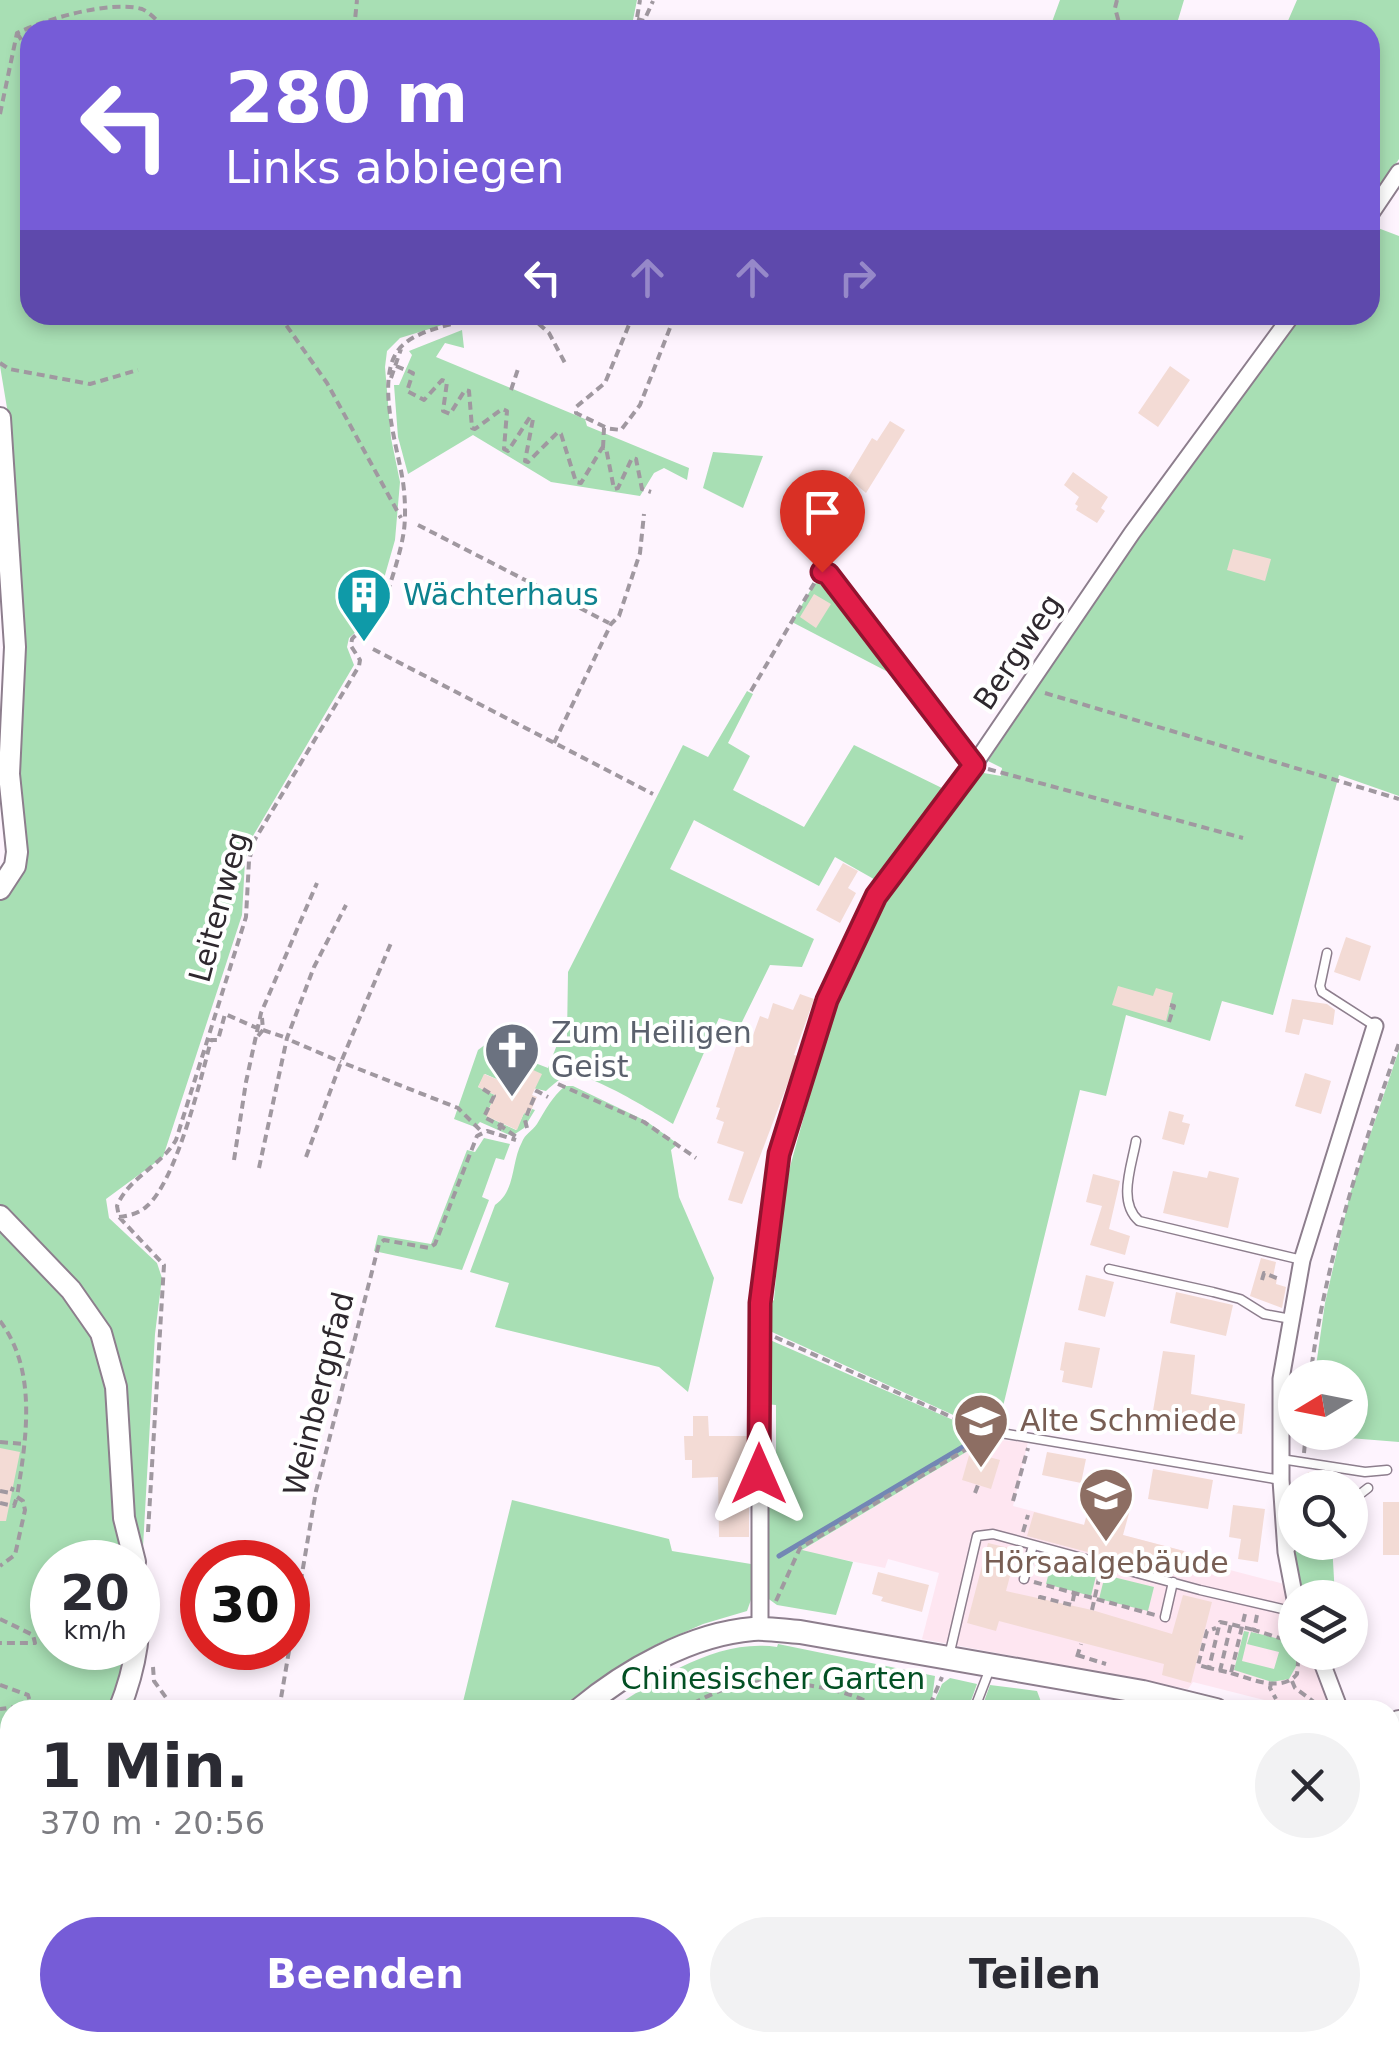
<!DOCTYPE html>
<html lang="de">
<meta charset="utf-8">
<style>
:root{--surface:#fff;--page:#f2f2f3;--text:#2b2b33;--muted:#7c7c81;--accent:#765cd7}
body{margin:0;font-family:"DejaVu Sans",sans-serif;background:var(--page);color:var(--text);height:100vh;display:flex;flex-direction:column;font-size:38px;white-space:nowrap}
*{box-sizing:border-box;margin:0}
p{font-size:32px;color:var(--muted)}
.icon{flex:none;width:55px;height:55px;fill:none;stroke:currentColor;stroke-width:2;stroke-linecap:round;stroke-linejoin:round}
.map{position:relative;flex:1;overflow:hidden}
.details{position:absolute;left:0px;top:1700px;width:1400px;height:352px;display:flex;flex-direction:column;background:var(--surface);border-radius:30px 30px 0 0;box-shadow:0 5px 15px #0003}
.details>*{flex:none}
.top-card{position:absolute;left:20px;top:20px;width:1360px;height:305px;border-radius:30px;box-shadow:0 5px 15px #0003;background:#765cd7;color:#fff;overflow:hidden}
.needle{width:65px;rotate:260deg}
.tools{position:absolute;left:1278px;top:1360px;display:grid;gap:20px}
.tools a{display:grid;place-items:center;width:90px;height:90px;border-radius:50%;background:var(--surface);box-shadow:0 5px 15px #0003;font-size:50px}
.speed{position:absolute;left:30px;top:1540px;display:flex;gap:20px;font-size:50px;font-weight:700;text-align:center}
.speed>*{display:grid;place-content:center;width:130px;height:130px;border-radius:50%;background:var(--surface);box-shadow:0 5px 15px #0003;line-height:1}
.speed small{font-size:25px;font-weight:400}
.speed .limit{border:15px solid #d22;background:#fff;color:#111}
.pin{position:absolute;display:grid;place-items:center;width:85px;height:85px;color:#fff;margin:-102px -42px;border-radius:50% 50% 50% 0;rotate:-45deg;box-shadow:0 0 10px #0007}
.pin .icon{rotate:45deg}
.me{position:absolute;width:110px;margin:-55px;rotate:0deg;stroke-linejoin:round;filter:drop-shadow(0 0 8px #0008)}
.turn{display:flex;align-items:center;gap:35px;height:210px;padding:0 40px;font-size:45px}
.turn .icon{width:130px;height:130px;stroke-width:2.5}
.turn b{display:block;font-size:70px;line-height:85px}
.lanes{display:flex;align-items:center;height:95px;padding:0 40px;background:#0003;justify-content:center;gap:50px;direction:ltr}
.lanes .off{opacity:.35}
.round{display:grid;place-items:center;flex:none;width:105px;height:105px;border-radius:52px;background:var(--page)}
.head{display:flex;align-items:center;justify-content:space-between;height:170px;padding:0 40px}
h1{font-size:60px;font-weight:700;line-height:75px}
.action{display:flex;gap:20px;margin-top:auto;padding:20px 40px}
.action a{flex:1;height:115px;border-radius:60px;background:var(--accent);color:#fff;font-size:40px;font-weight:700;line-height:115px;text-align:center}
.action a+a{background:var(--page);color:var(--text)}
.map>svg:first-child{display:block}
.education{fill:#fee6f1}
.green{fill:#a8dfb4}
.water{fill:#91b0ed;stroke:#7387b4;stroke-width:2.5}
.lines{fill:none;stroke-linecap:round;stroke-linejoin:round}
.stream{stroke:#7387b4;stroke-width:5}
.building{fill:#f3dbd5}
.service-casing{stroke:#8d7e8d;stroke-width:11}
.minor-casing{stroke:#8d7e8d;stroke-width:19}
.tertiary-casing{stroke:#8d7e8d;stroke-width:24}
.secondary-casing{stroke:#8d7e8d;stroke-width:26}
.path{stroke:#a098a0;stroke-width:4;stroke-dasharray:8 5;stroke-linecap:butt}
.service{stroke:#fff;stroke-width:8}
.minor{stroke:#fff;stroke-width:15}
.tertiary{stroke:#fff;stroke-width:20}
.secondary{stroke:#fff;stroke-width:22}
.route-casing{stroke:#92132f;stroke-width:25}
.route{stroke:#e11d48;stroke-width:18}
.labels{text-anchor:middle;stroke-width:8;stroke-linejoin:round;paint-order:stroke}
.culture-label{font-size:30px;fill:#0d838f;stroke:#fff;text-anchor:start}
.street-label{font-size:30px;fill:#2e282e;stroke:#fff}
.worship-label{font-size:30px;fill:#5b616d;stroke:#fff;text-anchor:start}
.education-label{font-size:30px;fill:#785e54;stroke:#fff;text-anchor:start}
.park-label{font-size:30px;fill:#035024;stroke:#fff}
</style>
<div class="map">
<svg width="1399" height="2052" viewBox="0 0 1399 2052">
<rect width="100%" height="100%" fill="#fef4fe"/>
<!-- education -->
<path class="education" d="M988 1439 1028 1442 1013 1506 1187 1552 1188 1559 1284 1584 1295 1622V1652L1310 1653 1331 1710H1303L1193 1682 1188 1689 922 1639 939 1573 888 1559 885 1568 801 1551Z"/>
<!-- green -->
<path class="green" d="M0 0H637L631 30H30V315H475L400 338 387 351 385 367 391 438 400 482 395 540 373 617 349 638 347 647 354 665 250 841 245 861 242 915 163 1157 106 1199 109 1218 157 1263 162 1278 155 1334 143 1547 137 1543 116 1358 0 1205V898L18 799V563L12 438 0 366Z
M1060 0H1184L1175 30H1049Z
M1297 0H1399V159L1370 203V30H1284Z
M1370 225 1399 236V796L1339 775 1273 1015 1222 1001 1210 1041 1126 1015 1106 1096 1080 1090 997 1431 962 1419 772 1332 767 1327 768 1305 774 1300 780 1230 776 1229 780 1186 785 1185 820 1058 817 1051C828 1017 839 982 855 950 888 886 934 829 978 772L1001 776 1002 768 988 761 1176 480 1194 464 1299 315H1370Z
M462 330 464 348 445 343 436 357 585 419 587 426 689 468 687 480 664 468 654 473 640 496 551 482 473 435 408 474 398 437 394 385H399L412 355 409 351Z
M713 452 763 456 743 508 703 488Z
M824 580 830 581 967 763 879 882 835 857 819 886 694 820 670 869 814 939 802 967 770 965 741 1024 719 1018 673 1124C654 1112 592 1074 573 1075 561 1076 554 1084 546 1091L501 1081 485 1074 478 1087 495 1095 486 1116 516 1130 524 1113 529 1115 532 1109 535 1110 524 1128 512 1136 480 1122 475 1127 454 1119 478 1050 486 1044 548 1068 560 1037H567L568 972 683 745 708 757 747 691 753 694 728 743 750 756 733 790 804 827 854 745 944 789 963 763 888 672 792 622 814 584Z
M1399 1050V1442L1312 1435V1433L1350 1432V1378L1315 1377V1373L1325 1303 1350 1194Z
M565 1086H573L646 1121 678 1144 671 1150 679 1197 714 1278 688 1392 659 1367 495 1327 509 1283 470 1272 495 1205C516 1191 511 1162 522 1142 525 1134 532 1131 537 1124 546 1109 552 1097 565 1086Z
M484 1138 510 1144 504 1160 496 1158 482 1197 489 1200 462 1270 374 1251 378 1235 431 1244 467 1150 475 1152Z
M0 1231C28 1257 67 1285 86 1320 117 1378 119 1495 127 1562H52V1648H131L111 1710H10V1802L0 1812Z
M770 1340 983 1433 988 1439 802 1550 853 1562 836 1615 777 1605 766 1597V1473L776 1472V1405L765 1404 766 1341Z
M512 1500 669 1539 672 1551 751 1564 753 1594 747 1611 703 1624 653 1646 593 1683 558 1710H461Z
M1303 1543H1332L1335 1597H1301L1293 1550Z
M1052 1560 1097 1572 1091 1596 1046 1584Z
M1105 1575 1154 1587 1148 1611 1099 1599Z
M1244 1631 1249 1632 1242 1661 1274 1669 1279 1652 1247 1644 1251 1632C1273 1638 1295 1638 1298 1663L1289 1679 1272 1682 1234 1670Z
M778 1644 935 1676 932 1699 935 1700 942 1684 950 1678 977 1684 968 1709 948 1704 945 1710H610C657 1679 717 1638 777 1647Z
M990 1685 1037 1691 1044 1710H981Z
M1399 1753V1942L1390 1892V1760Z
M367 2042H1347L1348 2052H363Z"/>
<!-- water -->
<path class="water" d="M508 2043 647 2042V2043L640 2052H524Z"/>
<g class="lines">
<!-- stream -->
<path class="stream" d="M779 1556 968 1444"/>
</g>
<!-- building -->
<path class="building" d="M1170 366 1190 380 1158 427 1138 413Z
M890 421 905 430 866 493 848 478 872 438 877 441Z
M1073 472 1108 497 1101 508 1105 511 1097 523 1076 510 1078 506 1075 504 1079 497 1064 485Z
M835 516 846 524 820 563 809 555Z
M1233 549 1271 559 1265 581 1227 570Z
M814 594 831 604 816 628 800 617Z
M843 863 858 871 848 888 856 893 840 923 816 910Z
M1346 937 1371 946 1360 981 1334 972Z
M1118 986 1153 996 1156 988 1173 993 1166 1021 1112 1005Z
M800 994 814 999 794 1055 798 1056 742 1204 728 1200 744 1152 717 1143 724 1122 716 1119 720 1108 716 1107 737 1044 743 1046 746 1036 752 1038 760 1016 768 1019 773 1003 793 1010Z
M1292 999 1327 1004 1335 1010 1333 1025 1303 1019 1299 1035 1285 1032Z
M511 1060 542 1074 532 1095 537 1097 529 1115 524 1113 517 1130 486 1116 495 1095 478 1087 484 1074 501 1081Z
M1305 1073 1331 1081 1321 1114 1295 1106Z
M1169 1111 1184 1115 1182 1122 1190 1124 1184 1145 1162 1139Z
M1173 1171 1207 1178 1209 1171 1239 1178 1228 1228 1163 1213Z
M1093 1174 1120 1181 1109 1229 1130 1236 1125 1255 1090 1245 1102 1206 1086 1202Z
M1261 1258 1276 1262 1273 1277 1277 1278 1276 1284 1286 1287 1282 1308 1250 1296Z
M1086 1275 1114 1282 1105 1317 1078 1310Z
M1176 1292 1233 1305 1226 1336 1170 1323Z
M1065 1342 1100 1348 1092 1388 1062 1382 1064 1371 1060 1370Z
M1163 1351 1195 1355 1191 1394 1245 1404 1242 1434 1151 1423Z
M693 1416H708L709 1436H749V1537H719L718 1477 692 1478V1460H685L684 1436H693Z
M0 1448 20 1452 6 1521H0Z
M970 1452 1000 1460 991 1489 962 1480Z
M1047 1452 1086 1459 1081 1483 1042 1475Z
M1153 1469 1213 1480 1208 1509 1148 1499Z
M1308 1472 1352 1482 1351 1488H1304Z
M1092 1495 1131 1506 1123 1535 1184 1551 1178 1576 1027 1536 1034 1512 1084 1525Z
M1383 1502H1399V1555H1383Z
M1233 1505 1265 1509 1258 1562 1238 1559 1241 1539 1229 1537Z
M988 1543 1017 1550 1006 1591 1092 1610 1172 1634 1183 1595 1212 1602 1191 1683 1162 1675 1164 1664 999 1621 996 1631 967 1623Z
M878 1572 929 1585 922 1612 881 1601 883 1597 872 1594Z"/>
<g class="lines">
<!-- service casing -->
<g class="service-casing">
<path id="service" d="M822 572 828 574 973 764
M1327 953 1320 986 1322 992 1375 1026
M1136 1141C1132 1165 1117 1202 1139 1221L1302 1260
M1109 1269 1213 1292 1240 1299 1264 1314 1291 1319
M995 1432 1281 1480
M1281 1459 1365 1472 1387 1470
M1350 1502 1368 1488
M1286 1552 1298 1542
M1024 1579 1033 1545
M1165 1617 1173 1582
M949 1656 977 1536 993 1534 1200 1590 1295 1612
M974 1710 989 1671
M1392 1865 1399 1898
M79 2052 80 2042"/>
</g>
<!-- minor casing -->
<g class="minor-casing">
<path id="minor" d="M1370 215 1399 172
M1295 1599 1286 1552 1281 1480V1379L1302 1260 1375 1026
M760 1628V1303L779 1154 827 1000 876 895 974 765 1132 533 1292 315
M1318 1652 1340 1710
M1390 1857 1392 1865H1399"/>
</g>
<!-- tertiary casing -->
<g class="tertiary-casing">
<path id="tertiary" d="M0 418 15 647 9 774 17 852 15 866 0 889
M0 1216 71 1290 101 1333 116 1387 124 1518 135 1562
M119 1710C137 1665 142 1627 138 1579
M0 1823 10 1815
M0 1914 10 1919
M147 2042V2052"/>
</g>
<!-- secondary casing -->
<g class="secondary-casing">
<path id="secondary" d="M579 1710C626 1671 691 1634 753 1629 768 1628 784 1631 800 1632L1143 1692 1216 1710
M1390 1729 1399 1722
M341 2052 347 2042"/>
</g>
<!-- path -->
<path class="path" d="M1117 0 1115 8 1121 30
M637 19 644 21 653 1
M354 30 357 0
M635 30 640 0
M17 33 30 54
M0 114 17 33C47 19 109 0 142 9 151 13 160 24 167 30
M279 315 327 383 401 518
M529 315 549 333 565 363
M0 363 9 369 90 384 138 370
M396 366 413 373 407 391 424 400 442 380 447 382 443 411 450 414 465 390 469 391 472 428 475 429 502 409 507 411 504 449 508 451 530 417 533 419 525 461 528 462 558 432 561 434 576 482 581 483 602 448H606L614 489 618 488 632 458 636 459 642 489 651 492
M391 378 401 349
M511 390 518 369
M605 427 576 413V407L605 383 633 315
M603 448 604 428 621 430 640 405 675 315
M418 525 609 623
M373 649 653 794
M751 691 815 582
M1045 693 1399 799
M554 743 611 624 619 616 640 553 644 514
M988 769 1243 838
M1169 1022 1174 1006 1170 1005
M263 1030 287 1038
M258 1036 263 1030 262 1018
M292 1041 341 1062
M346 1064 458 1108 482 1132
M558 1084 644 1122 696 1158
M483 1089 494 1096 484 1117 501 1126 497 1134
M531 1105 537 1091 548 1097
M502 1123 501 1126 518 1138
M527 1128 525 1120 530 1107
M306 1157 341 1062 391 943
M234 1160 246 1082 261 1013 317 883
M259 1168 287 1038 314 967 346 905
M119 1217C129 1216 140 1213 147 1206 176 1181 201 1079 211 1040H218L225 1014 257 1028
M1262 1280 1264 1273 1279 1279
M0 1321C38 1371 26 1440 17 1497L23 1501 25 1510 15 1555 0 1566
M775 1337 958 1420 986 1429
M1310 1378C1325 1262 1361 1153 1399 1043
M0 1442 25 1444
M1304 1453 1306 1432
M0 1491 11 1493 13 1487
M975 1493 978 1485
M1013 1501 1028 1448
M0 1503 14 1506 17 1497
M148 1532 164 1265 119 1217 117 1206C128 1178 161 1166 176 1140L246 917 249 861 254 841 359 666 360 660 351 646 352 639C360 629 371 629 379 619 387 591 400 559 404 530 406 514 405 492 402 476 396 442 373 369 404 344 424 327 460 324 484 315
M1023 1532 1028 1515
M1034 1582 1155 1615
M1040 1599V1597L1072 1605 1074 1595
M776 1601 800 1548 987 1437
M1092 1610 1100 1574
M1245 1614 1231 1673 1209 1668 1220 1622C1231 1624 1242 1627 1254 1630
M1257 1615 1254 1630 1286 1640 1295 1646
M0 1619 33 1635 35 1643H0
M1077 1655 1106 1664
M1077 1657 1081 1644
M153 1667 154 1681 175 1710
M1209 1668 1198 1665 1207 1631 1216 1628
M1220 1671 1231 1624
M1231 1673C1251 1679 1282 1693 1297 1674L1299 1652
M1292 1681 1295 1688 1314 1702
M1271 1683 1270 1688 1276 1699
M0 1685 28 1695 31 1705 0 1709
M875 1705H930L925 1710
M930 1705 942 1677
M279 1710 316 1491 379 1244 384 1240 429 1248 435 1244 477 1136 487 1131 516 1140
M682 1710C702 1698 726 1686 749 1683 780 1679 856 1688 879 1710
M460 2042 467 2052
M869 2042 886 2052
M912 2042 928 2052
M992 2042 994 2052
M1155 2042 1171 2052
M1220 2042 1233 2052
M657 2052 663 2042
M696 2052 702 2042
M814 2052 819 2042
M1031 2052 1036 2042
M1338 2052V2042"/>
<!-- service -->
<use href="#service" class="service"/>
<!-- minor -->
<use href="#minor" class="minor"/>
<!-- tertiary -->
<use href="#tertiary" class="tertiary"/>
<!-- secondary -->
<use href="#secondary" class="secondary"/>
</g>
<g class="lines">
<!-- route casing -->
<g class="route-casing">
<path id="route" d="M759 1474 760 1303 779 1154 827 1000 876 896 974 765 828 574 822 572"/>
</g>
<!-- route -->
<use href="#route" class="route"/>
</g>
<!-- icons -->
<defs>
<g id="building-pin" transform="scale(2.875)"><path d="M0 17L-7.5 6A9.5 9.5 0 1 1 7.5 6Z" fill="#0f9aa8" stroke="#fff"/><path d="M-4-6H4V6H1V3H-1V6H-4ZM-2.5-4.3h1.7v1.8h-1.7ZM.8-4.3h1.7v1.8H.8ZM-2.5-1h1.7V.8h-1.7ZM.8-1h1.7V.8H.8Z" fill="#fff"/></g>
<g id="church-pin" transform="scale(2.875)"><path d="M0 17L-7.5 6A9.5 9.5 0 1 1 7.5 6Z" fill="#6b7280" stroke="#fff"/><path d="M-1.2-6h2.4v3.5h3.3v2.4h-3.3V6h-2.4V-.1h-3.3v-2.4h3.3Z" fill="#fff"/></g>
<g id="university-pin" transform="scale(2.875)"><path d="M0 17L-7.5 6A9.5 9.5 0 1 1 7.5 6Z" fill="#8d6e63" stroke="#fff"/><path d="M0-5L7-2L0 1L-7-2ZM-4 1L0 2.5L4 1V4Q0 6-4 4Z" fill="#fff"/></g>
</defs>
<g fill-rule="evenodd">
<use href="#building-pin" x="364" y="595"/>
<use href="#church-pin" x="512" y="1050"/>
<use href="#university-pin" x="981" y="1421"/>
<use href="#university-pin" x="1106" y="1495"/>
</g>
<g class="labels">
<!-- culture labels -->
<g class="culture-label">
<text x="403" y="605">Wächterhaus</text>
</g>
<!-- street labels -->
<g class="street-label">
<text transform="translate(1018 652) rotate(-56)" y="10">Bergweg</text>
<text transform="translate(219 907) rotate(-75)" y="10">Leitenweg</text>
<text transform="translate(319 1394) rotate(-76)" y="10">Weinbergpfad</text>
</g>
<!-- worship labels -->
<g class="worship-label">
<text x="551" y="1043">Zum Heiligen<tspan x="551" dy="34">Geist</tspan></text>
</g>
<!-- education labels -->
<g class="education-label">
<text x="1020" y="1431">Alte Schmiede</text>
<text x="1106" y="1573" text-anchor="middle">Hörsaalgebäude</text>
</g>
<!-- park labels -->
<g class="park-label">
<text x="773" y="1689">Chinesischer Garten</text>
</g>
</g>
</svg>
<div class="tools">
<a><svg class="needle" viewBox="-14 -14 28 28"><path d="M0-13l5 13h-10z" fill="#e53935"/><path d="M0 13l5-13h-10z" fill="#7c7c81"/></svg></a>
<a><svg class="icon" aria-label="search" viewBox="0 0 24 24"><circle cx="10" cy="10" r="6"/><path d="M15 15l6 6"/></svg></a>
<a><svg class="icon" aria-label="layers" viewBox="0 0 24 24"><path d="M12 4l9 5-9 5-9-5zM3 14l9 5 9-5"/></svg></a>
</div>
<div class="speed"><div>20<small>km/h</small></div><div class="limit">30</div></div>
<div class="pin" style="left:822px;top:572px;background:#d93025"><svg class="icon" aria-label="arrive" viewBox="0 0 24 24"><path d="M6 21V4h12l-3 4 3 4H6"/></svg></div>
<svg class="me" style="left:759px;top:1474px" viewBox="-20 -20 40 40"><path d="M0-17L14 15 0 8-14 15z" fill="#e11d48" stroke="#fff" stroke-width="4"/></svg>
<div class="top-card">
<div class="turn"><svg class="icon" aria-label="left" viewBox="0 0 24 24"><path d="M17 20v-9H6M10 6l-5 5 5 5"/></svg><div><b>280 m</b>Links abbiegen</div></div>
<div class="lanes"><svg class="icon" aria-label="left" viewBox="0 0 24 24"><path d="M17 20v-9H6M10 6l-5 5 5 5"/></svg><svg class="icon off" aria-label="ahead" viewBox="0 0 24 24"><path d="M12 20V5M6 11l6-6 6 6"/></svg><svg class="icon off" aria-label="ahead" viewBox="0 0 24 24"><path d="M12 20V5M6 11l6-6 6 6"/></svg><svg class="icon off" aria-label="right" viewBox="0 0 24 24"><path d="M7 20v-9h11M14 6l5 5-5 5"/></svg></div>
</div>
<section class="details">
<div class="head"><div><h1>1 Min.</h1><p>370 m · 20:56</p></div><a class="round"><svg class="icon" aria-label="close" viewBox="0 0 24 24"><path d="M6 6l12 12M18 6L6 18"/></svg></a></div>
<div class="action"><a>Beenden</a><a>Teilen</a></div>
</section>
</div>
